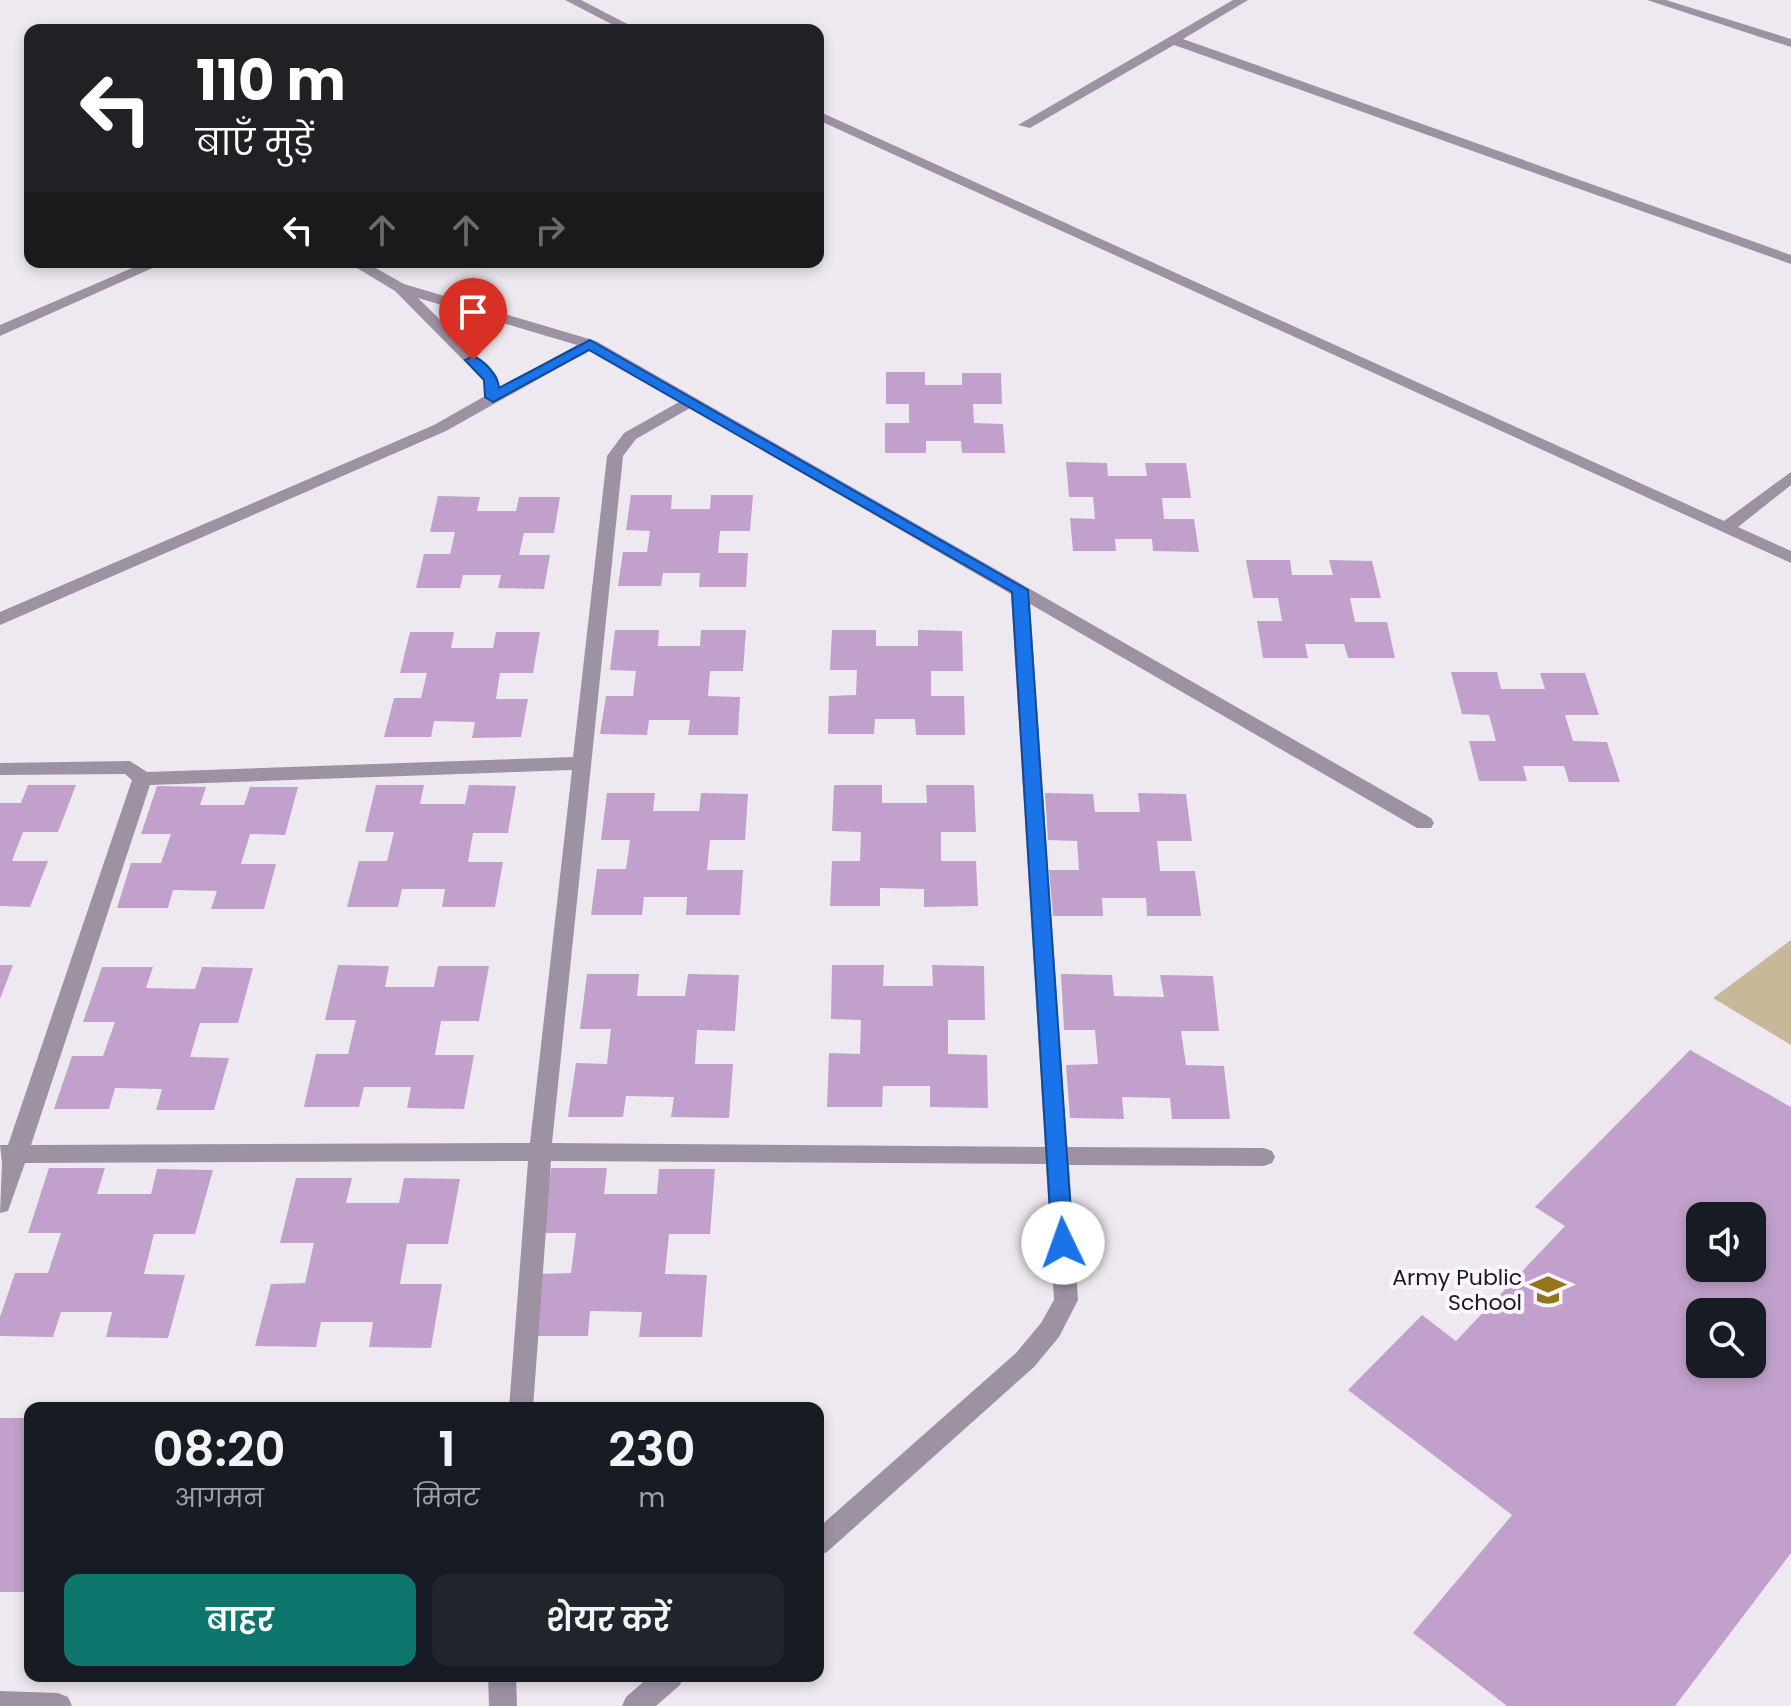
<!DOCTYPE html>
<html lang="hi">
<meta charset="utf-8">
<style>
:root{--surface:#171b24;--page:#20242c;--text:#f1f3f6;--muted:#9ea1a6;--accent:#0f766e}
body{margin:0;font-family:Poppins,"Noto Sans Devanagari",sans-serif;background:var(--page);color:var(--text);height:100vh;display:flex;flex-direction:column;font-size:30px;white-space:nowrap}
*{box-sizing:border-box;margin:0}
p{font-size:26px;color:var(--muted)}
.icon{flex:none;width:44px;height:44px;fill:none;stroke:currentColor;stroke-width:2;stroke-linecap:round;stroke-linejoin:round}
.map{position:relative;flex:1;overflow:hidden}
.sheet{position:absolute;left:24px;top:1402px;width:800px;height:280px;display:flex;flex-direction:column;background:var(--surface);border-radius:16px;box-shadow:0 4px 12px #0003}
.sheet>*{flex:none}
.hud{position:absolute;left:24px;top:24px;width:800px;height:244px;border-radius:16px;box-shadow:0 4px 12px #0003;background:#202124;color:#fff;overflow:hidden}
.controls{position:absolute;left:1686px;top:1202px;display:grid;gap:16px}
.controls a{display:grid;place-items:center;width:80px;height:80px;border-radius:16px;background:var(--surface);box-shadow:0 4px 12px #0003;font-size:40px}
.pin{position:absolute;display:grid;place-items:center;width:68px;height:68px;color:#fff;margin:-82px -34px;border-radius:50% 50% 50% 0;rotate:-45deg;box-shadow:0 0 8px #0007}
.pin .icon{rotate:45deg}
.me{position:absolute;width:88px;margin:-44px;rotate:357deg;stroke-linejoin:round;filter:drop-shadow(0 0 6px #0008)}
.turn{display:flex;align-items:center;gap:28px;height:168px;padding:0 40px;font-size:36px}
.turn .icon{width:104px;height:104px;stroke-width:2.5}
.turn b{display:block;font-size:56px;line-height:68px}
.lanes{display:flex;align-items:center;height:76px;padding:0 40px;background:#0003;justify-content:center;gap:40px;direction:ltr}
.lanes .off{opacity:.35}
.eta{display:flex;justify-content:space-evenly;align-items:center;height:136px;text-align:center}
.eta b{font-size:48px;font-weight:600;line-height:56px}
.action{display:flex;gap:16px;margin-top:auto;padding:16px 40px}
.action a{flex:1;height:92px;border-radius:16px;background:var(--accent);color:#fff;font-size:32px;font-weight:600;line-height:92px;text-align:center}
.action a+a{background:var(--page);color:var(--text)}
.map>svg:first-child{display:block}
.green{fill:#c7b899}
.building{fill:#c1a1cb;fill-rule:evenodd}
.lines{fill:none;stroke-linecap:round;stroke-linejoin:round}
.minor{fill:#9f91a4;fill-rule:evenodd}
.route{fill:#1a73e8;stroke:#114b97;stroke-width:2}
.labels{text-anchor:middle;stroke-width:8;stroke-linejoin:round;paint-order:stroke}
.poi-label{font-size:22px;fill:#1b1a1c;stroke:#fbf6fd;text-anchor:end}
</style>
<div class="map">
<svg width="1791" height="1706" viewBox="0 0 1791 1706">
<rect width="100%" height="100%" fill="#eee9f0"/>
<!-- green -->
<path class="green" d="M1791 940V1045L1713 998Z"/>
<!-- building -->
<path class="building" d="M886 372H925V385H962V373H1001L1002 404H973L974 423 1003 424 1005 453H962L961 441H926V453H885V423H909V404H886Z
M1066 462 1107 463 1108 476H1147L1145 463H1186L1191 498H1162L1164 519H1194L1199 552 1153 551 1152 539H1115L1116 551H1073L1070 518 1095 519 1093 497H1069Z
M631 495H672L671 509H710L711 495H753L750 531H720L718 553H748L746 587H699L700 573H663L661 586H618L623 552H647L650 531 626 530Z
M438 496 480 497 477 511H516L519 497H560L554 533H524L519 555H550L544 589 498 588 501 575H463L460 588H416L424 554H450L455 532H430Z
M1246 560H1290L1292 575H1333L1329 560 1372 561 1381 598H1350L1355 622H1387L1395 658H1348L1344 644H1305L1308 658H1263L1257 621H1282L1278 598H1253Z
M615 630H659L658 646H700L701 630H746L743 671H710L708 696 740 697 738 735H688L690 720H649L647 735 600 734 606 696H633L636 671 610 670Z
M832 630H876V646H918V630L962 631 963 671H931V696H964L965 735H916L915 719H875L874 734H828L829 696 856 695 857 670H830Z
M410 632H454L451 648H493L496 632H540L533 673H500L496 699H528L521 737 472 738 475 722 434 721 431 737H384L394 698H421L427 673H400Z
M1451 672H1497L1501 689H1545L1540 673H1585L1599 715H1565L1573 741 1607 742 1620 782H1569L1564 766H1523L1527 781H1479L1469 741H1496L1489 715 1462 714Z
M28 785H76L58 832H23L12 861H48L30 907 0 906V803H21Z
M376 785H424L420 804H465L469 785 516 786 508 833H473L468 862H503L495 907H442L445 889H402L398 907H347L359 861H387L394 832H365Z
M834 785H882V803H927L926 785H974L976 832H941V861H976L978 906 924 907V889L880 888V906H830L832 861H860L861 832 832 831Z
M157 786 206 787 200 805H244L250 787H298L285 835 250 834 241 864H276L264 909H211L217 891 173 890 168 908H117L131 863H161L171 834H141Z
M607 793H655L653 811H699L701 793 748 794 745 840H710L707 870H743L740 915H686L687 897H644L642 915H591L597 869H626L630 840H601Z
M1045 793 1093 794 1095 812H1140L1138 793 1186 794 1192 841H1157L1160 871H1195L1201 916H1147L1146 898H1102L1103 916H1053L1049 870H1079L1077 841 1048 840Z
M0 965H13L0 999Z
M338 965 389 966 385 987H434L438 966H489L479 1021H441L435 1055H474L464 1109 407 1108 411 1087H364L359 1107H304L316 1054H348L356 1020H325Z
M832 965H884L883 986H933L932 965 984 966 985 1020H948V1054L987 1055 988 1108 930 1107V1086H883L882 1107H827L829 1053 860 1054 861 1020 831 1019Z
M102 967H153L146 988 195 989 202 967 253 968 238 1023H200L190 1057 229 1058 214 1110H156L162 1089 115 1088 109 1109H54L72 1056H103L115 1022H83Z
M587 974H639L637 996H685L688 974 739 975 735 1031 697 1030 695 1064H733L729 1118 671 1117 674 1097 626 1096 623 1117H568L576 1063 607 1064 611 1029H580Z
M1061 974 1112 975 1114 996 1164 997 1160 975 1213 976 1219 1031H1181L1186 1065 1224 1066 1230 1119H1172L1170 1098 1122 1097 1124 1119 1070 1118 1066 1065 1098 1064 1095 1030H1064Z
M1690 1050 1791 1107V1553L1675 1706H1507L1413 1633 1512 1515 1348 1390 1422 1315 1456 1341 1565 1226 1535 1207ZM1700 1216H1752V1268H1700ZM1700 1312H1752V1364H1700Z
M49 1168H105L97 1194H151L157 1169 213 1170 195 1234H154L144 1274 185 1275 168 1338 106 1337 112 1312H61L53 1337 0 1336V1317L15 1273H48L61 1233H28Z
M551 1168H607L604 1194H657L659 1169H715L710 1234H669L665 1274 707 1275 702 1337H639L642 1312 590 1311 588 1336H528L536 1274 571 1273 576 1233H542Z
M296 1178H352L346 1203H399L404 1178 460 1179 448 1244H407L400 1284H442L431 1348 369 1347 373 1322H321L316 1347 255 1346 271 1284 305 1283 314 1243H280Z
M0 1418H30L24 1449 30 1450V1592H0Z"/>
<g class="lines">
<!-- minor -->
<path class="minor" d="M565 0H581L639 30H623Z
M1233 0H1248L1183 39 1791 255V264L1174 45 1030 128 1018 125Z
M1647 0H1666L1791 39V47Z
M818 111 1724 521 1791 472V485L1738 527 1791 551V563L818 120Z
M146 262H166L0 336V325Z
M347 262H365L404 284 596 341 1431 818 1434 823 1431 828H1417L1030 604 1067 1147 1264 1148 1272 1151 1275 1157 1272 1163 1264 1166 1069 1165 1078 1300 1059 1337 1034 1367 827 1552 818 1556V1528L1016 1353 1041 1323 1054 1300 1046 1164 551 1161 533 1408H509L528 1161 25 1163 8 1211 0 1213 2 1163 0 1145H8L132 780 125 774 0 775V763L130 761 147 772 573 757 607 456 624 433 679 402 590 350 446 431 0 625V612L434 425 485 396 483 380 395 291ZM418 298 577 345 500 388 497 376ZM690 408 1011 594 1045 1147 552 1143 623 456 636 439ZM572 770 530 1143 31 1145 150 785Z
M488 1676H516L517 1706H489Z
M650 1676H684L680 1685 656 1706H622L626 1697Z
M0 1691 58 1693 68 1697 72 1706H0Z"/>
</g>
<!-- route -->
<path class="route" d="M590 340 1028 590 1073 1243 1070 1249 1063 1252 1055 1249 1052 1243 1012 592 589 350 493 402 485 397 484 380 465 360 473 356C485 361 498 375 499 388Z"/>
<!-- icons -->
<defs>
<g id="school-bare" transform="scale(2.76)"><path d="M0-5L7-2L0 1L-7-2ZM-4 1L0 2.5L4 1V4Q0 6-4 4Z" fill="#95741c" stroke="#fbf6fd" stroke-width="2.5" paint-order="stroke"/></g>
</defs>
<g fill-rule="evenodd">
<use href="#school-bare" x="1548" y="1290"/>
</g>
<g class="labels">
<!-- poi labels -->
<g class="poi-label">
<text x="1522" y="1285">Army Public<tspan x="1522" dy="25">School</tspan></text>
</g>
</g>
</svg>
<div class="controls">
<a><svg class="icon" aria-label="sound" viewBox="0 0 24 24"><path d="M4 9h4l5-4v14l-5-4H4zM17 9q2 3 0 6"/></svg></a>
<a><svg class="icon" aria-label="search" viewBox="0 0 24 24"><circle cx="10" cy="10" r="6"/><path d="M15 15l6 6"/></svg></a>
</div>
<div class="pin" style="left:473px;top:360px;background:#d93025"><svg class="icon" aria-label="arrive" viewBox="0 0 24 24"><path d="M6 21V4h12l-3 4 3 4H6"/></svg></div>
<svg class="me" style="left:1063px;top:1243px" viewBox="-20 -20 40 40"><circle r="19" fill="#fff"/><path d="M0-13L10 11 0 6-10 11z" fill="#1a73e8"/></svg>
<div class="hud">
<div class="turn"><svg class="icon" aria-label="left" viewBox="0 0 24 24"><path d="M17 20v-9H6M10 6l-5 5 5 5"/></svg><div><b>110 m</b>बाएँ मुड़ें</div></div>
<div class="lanes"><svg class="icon" aria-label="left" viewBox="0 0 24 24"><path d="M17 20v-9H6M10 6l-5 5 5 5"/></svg><svg class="icon off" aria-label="ahead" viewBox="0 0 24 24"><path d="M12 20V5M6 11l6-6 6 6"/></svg><svg class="icon off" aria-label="ahead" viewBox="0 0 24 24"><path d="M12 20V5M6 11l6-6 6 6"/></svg><svg class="icon off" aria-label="right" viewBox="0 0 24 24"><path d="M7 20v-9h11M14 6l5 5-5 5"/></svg></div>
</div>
<section class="sheet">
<div class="eta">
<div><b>08:20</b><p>आगमन</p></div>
<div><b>1</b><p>मिनट</p></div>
<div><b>230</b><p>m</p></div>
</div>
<div class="action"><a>बाहर</a><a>शेयर करें</a></div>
</section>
</div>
